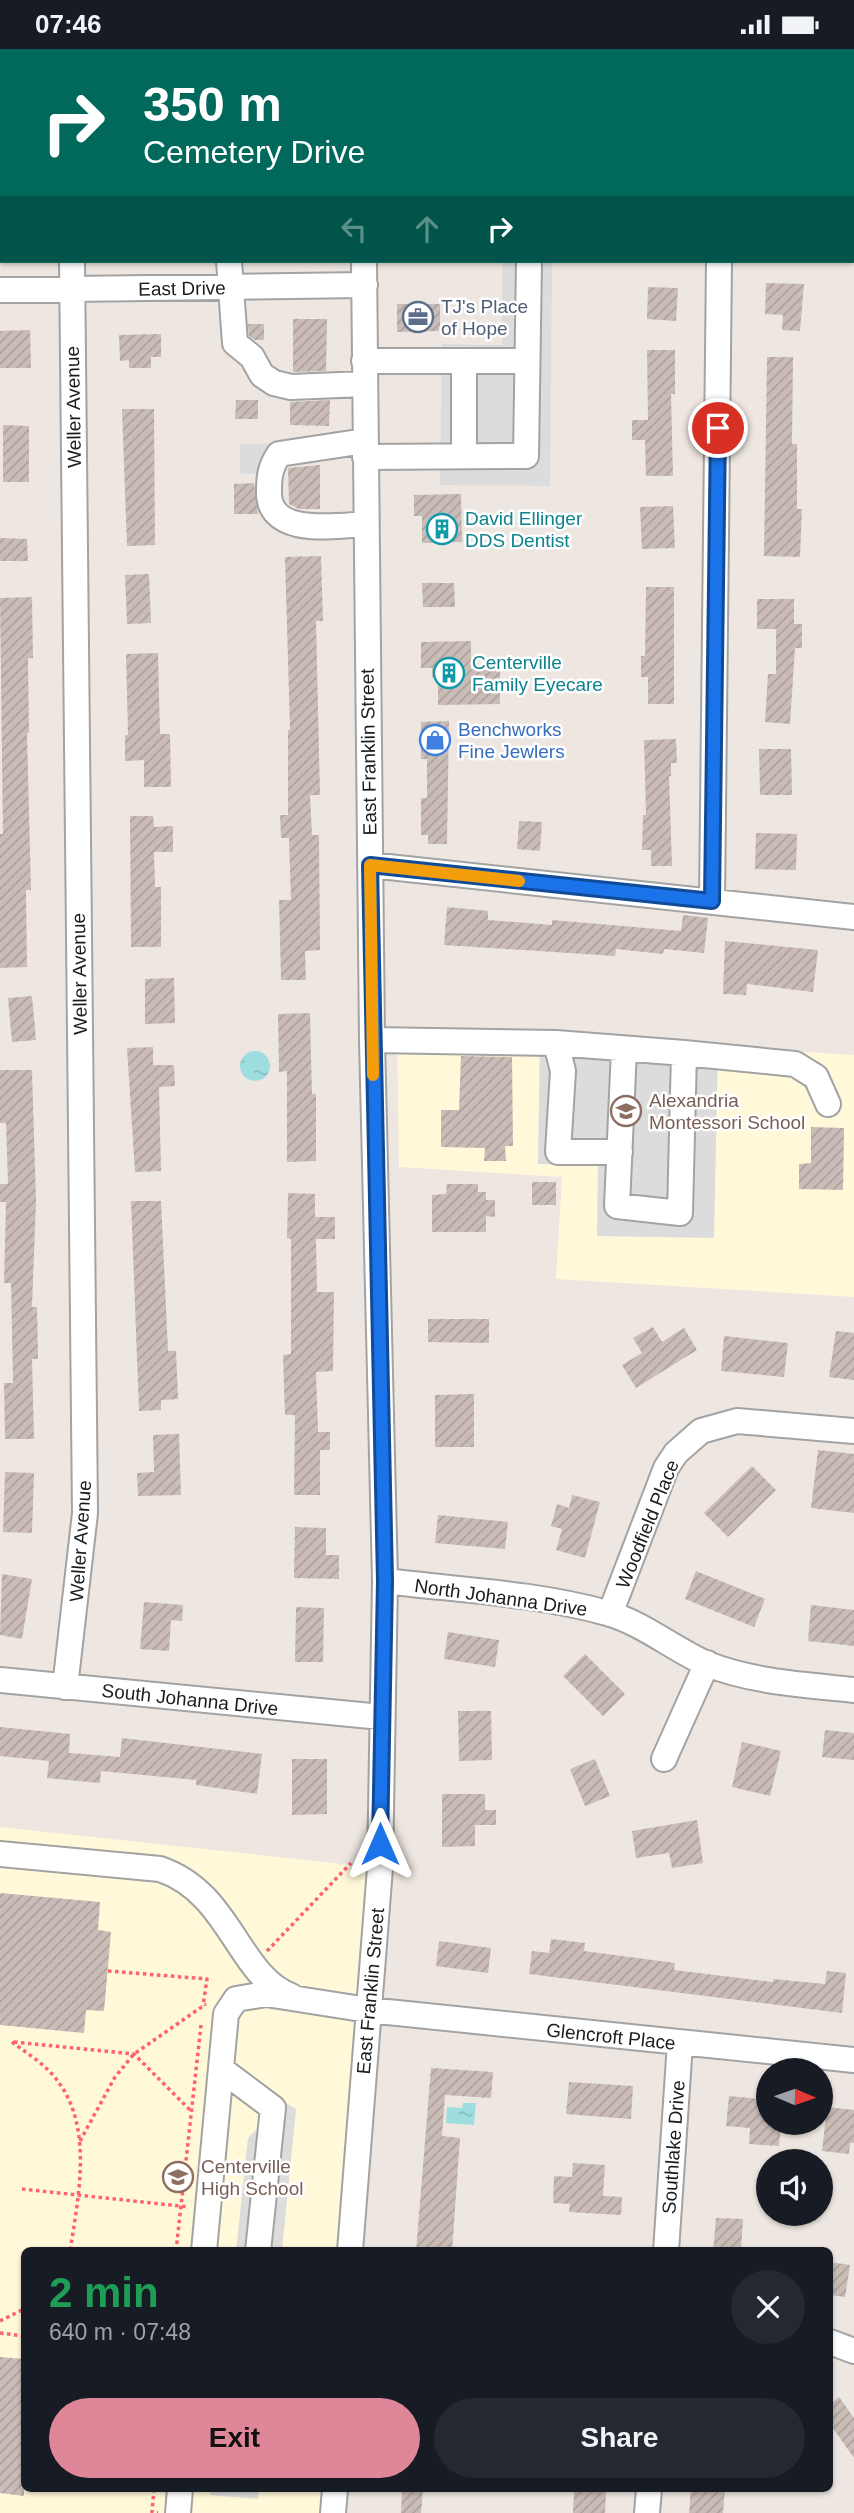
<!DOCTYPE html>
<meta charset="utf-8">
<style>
:root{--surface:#171b24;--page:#242831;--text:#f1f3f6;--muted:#9ea1a6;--accent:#df8698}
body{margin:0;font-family:Arial,sans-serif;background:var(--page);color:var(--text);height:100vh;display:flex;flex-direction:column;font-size:26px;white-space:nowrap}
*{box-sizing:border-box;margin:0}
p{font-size:23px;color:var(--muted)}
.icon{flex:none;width:38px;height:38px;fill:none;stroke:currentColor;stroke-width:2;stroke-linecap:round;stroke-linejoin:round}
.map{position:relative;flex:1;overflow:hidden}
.details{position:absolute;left:21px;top:2198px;width:812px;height:245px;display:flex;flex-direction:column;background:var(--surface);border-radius:10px;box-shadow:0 2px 5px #0004}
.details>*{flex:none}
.hud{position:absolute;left:0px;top:0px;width:854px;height:214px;box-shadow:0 2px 5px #0004;background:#00695c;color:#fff;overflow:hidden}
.needle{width:46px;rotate:92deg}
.controls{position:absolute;left:756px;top:2009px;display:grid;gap:14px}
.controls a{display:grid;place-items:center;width:77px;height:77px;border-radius:50%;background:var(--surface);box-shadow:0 2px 5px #0004;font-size:35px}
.pin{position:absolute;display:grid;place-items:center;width:60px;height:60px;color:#fff;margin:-30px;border:4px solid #fff;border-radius:50%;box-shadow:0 2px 7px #0007}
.me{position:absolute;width:77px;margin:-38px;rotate:0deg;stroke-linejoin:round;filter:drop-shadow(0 0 5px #0008)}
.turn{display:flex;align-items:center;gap:24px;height:147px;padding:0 28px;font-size:32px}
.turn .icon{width:91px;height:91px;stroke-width:2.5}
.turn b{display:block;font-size:49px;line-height:60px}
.lanes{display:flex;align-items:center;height:66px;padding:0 28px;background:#0003;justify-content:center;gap:35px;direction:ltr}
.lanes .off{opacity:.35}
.round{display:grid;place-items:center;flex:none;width:74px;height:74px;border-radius:37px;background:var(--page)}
.overview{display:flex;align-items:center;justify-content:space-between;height:119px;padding:0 28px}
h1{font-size:42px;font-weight:700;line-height:52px;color:#1e9e55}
.button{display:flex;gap:14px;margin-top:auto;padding:14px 28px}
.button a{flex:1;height:80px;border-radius:42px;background:var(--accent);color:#111;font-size:28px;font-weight:700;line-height:80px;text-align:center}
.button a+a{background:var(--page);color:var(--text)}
.status{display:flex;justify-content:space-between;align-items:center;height:49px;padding:0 35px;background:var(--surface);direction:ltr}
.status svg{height:19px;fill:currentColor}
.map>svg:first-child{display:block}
.education{fill:#fff8d9}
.parking{fill:#dcdcdc}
.water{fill:url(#water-ripples)}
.building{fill:url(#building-hatch)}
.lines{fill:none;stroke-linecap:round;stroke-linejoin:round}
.minor-casing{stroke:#a3a3a3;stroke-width:28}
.path{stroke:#ff616e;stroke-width:3.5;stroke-dasharray:3.5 3.5;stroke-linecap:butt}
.minor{stroke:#fff;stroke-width:24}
.route-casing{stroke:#114b97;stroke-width:18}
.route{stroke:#1a73e8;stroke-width:12}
.slow{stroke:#f59e0b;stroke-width:12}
.labels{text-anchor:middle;stroke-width:5;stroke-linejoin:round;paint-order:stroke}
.street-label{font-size:19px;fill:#1c1c1c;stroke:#fff}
.service-label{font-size:19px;fill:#4e5e75;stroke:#fff;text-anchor:start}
.culture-label{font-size:19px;fill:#0d838f;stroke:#fff;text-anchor:start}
.shop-label{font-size:19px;fill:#366cbe;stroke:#fff;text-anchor:start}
.education-label{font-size:19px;fill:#785e54;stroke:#fff;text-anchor:start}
</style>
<div class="status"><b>07:46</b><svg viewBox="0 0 49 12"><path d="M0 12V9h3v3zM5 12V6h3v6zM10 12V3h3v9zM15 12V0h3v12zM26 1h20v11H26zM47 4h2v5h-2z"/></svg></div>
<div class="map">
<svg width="854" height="2464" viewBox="0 0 854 2464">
<defs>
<pattern id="water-ripples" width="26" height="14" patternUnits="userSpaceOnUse" patternTransform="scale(1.75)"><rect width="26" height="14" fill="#9edde0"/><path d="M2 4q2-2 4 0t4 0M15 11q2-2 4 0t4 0" fill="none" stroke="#88bdc0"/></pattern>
<pattern id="building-hatch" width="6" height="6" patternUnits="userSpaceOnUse" patternTransform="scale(1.75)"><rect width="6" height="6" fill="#cabcb7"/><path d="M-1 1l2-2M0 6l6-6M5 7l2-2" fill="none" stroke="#ada19d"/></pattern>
</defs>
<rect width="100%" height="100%" fill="#eee7e1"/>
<!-- education -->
<path class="education" d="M397 978 854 1006V1248L556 1230 562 1128 399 1118Z
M0 1778 380 1819 350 2201 24 2202V2440H335L333 2464H0Z"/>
<!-- parking -->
<path class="parking" d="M502 212H552L550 437 440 436 442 295 502 296Z
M283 394V464L258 465V425H240V395Z
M540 990 718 998 714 1189 597 1187 598 1117 538 1115Z
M264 2041 296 2060 282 2201 236 2202 248 2089 263 2074Z
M210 2440H259L258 2450 210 2446Z"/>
<!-- water -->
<path class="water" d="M240 1017a15 15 0 1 1 30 0a15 15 0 1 1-30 0Z
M463 2054H476L474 2076 446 2074 447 2058 462 2059Z"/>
<!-- building -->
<path class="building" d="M766 234 804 235 800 282 782 281 783 266 765 265Z
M648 238 678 239 676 272 647 270Z
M397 255H440V282L397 283Z
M293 270H327L326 322 293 323Z
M248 275H264V291H255L249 287Z
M30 281 31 319H0V282Z
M161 285V308H151V319H129V311L120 312 119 286Z
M647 301H675V345H671L673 427H646L645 391H632V371H648Z
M767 308H793L792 395H797V460H802L800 508 764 507Z
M236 351H258V370H235Z
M330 351 329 377 290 376V353Z
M122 360H154L155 496 127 497Z
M3 376 29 377V433H3Z
M320 416V460H299L289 455 288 419Z
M254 434 258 465H234V435Z
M461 445 462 493 422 494V467H414V446Z
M673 457 675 499 642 500 640 458Z
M0 489 27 490 28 512H0Z
M321 507 323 572H316L320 746H310L312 786H319L320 901 305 902 306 931H281L279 851H291L289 789H281L280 766H288V681H290L285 508Z
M149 525 151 574 127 575 125 526Z
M422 534H454L455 558H423Z
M646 538H674V655H648V628H641V607H645Z
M32 548 33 609H28L29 684H27L31 841H26L27 918 0 919V785H3L0 549Z
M757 550H794V575H802V599H795L790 675 765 673 768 625H776V580H757Z
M471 592V620H500V655L438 656V628H432V619H421V593Z
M158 604 160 685H170L171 738H144V711L125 712V686H128L126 605Z
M449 672 447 795H428V786H421V749H427V710H421V673Z
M676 690 677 714H671V727H669L672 817H651V801H642L643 766H646L644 691Z
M759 700H791L792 746H760Z
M130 767H153L154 778 173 777V803H154L155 838H161V898H131Z
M519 772 542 773 540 802 517 800Z
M756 784 797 785 796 821 755 820Z
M447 858 488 862V871L552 876V871L681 882 683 866 708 869 704 904 664 900 663 905 616 900 615 907 444 896Z
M725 892 818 901 813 943 747 935 746 946 723 945Z
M174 929 175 974 145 975V930Z
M32 947 36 991 12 993 8 949Z
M310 964 312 1045H316V1112L287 1113V1022L279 1023 278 965Z
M153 998V1016H174L175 1037 159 1038 161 1122 135 1123 127 999Z
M461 1007 512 1008 513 1097H505L506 1112H484L485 1099 441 1098V1061H459Z
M0 1021H32L36 1152 32 1258H37L38 1310H32L34 1390H5L4 1334H13L11 1234H4L6 1153H0V1135H8L6 1074H0Z
M811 1078 844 1079 843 1141 799 1140V1115L811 1114Z
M532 1133H556V1156H532Z
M447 1135H478V1143H486V1151H495V1168L486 1167V1183H432V1146L446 1145Z
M288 1144 315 1145V1168H335V1190H316L317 1243H334L333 1322 316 1323 318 1383H330V1401H320V1446H294L295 1366H285L283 1306 291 1305V1190L287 1189Z
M131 1152H161L168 1302H176L178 1350 161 1351V1361L139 1362Z
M428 1270H489V1294L428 1293Z
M653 1278 662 1293 684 1279 697 1301 636 1339 622 1316 642 1304 633 1289Z
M836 1282 854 1284V1331L829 1328Z
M724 1287 788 1294 784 1328 721 1322Z
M474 1345V1398H435V1346Z
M179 1385 181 1446 138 1447 137 1424 154 1423 153 1386Z
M818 1401 854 1405V1464L811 1459Z
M752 1417 776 1441 728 1488 704 1464Z
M5 1423 34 1424 32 1484 3 1483Z
M572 1446 600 1453 585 1509 556 1501 562 1480 551 1477 557 1455 569 1459Z
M438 1466 508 1473 505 1500 435 1494Z
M295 1478 326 1479V1506H339V1530L294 1529Z
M696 1522 765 1550 754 1578 685 1550Z
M2 1525 32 1530 22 1590 0 1586Z
M144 1553 183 1556 182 1572 171 1571 169 1602 140 1600Z
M811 1556 854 1561V1597L808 1592Z
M296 1558 324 1559 323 1613H295Z
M448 1583 499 1591 495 1618 444 1610Z
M585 1605 625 1645 603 1667 563 1627Z
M458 1662H491L492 1711 459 1712Z
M0 1678 70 1685 69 1704 120 1708 122 1689 262 1705 257 1745 196 1736V1731L101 1722 100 1734 47 1729 49 1712 0 1707Z
M825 1681 854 1684V1711L822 1708Z
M742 1693 781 1702 770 1747 732 1738Z
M292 1710H327V1765L292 1766Z
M595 1710 610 1747 585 1757 570 1720Z
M442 1745H485V1761H496V1776H475V1797L442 1798Z
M697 1771 703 1814 672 1819 669 1804 636 1809 632 1782Z
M0 1844 100 1853 98 1881 111 1883 104 1962 86 1961 84 1984 0 1976Z
M551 1890 585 1894 584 1902 675 1914 674 1921 773 1933V1930L825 1935 827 1922 846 1924 842 1964 529 1925 532 1902 549 1904Z
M439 1892 491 1899 488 1924 436 1917Z
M431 2019 493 2023 491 2049 445 2046 442 2087 460 2089 452 2202H416Z
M569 2033 633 2037 631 2070 566 2065Z
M729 2047 768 2051V2074H781L779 2097 749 2095 750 2079 726 2077Z
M827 2058 854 2061V2094H850L849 2105 822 2102Z
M573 2114 605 2116 603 2147 622 2148 621 2166 569 2163 570 2155 553 2154 554 2127 572 2128Z
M716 2169 743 2170 741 2202H713Z
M830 2213 850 2216 845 2248 830 2246Z
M0 2308 24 2310V2447L0 2444Z
M839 2348 854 2369V2409L830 2375V2355Z
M402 2440H423L421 2464H401Z
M574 2440H606L605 2464H573Z
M691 2440H725L723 2464H689Z"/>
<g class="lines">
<!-- minor casing -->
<g class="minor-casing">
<path id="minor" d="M70 0V2
M227 0V2
M361 0V2
M613 0V2
M574 2V0
M723 2V0
M229 212 235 294 252 308 262 326 274 334 291 338 364 335
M0 241 365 236
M364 312H464
M365 392 279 405C271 417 269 426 269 441 267 488 333 477 365 475
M464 407V312H527
M365 408 526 407 529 212
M370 816 854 868
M712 852 719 212
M372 991 556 994 684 1004 680 1164 617 1157 624 1000
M556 994 563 1022 558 1103H620
M684 1004 795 1015 816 1028 828 1055
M385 1532C458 1541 536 1544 607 1564 643 1574 673 1600 707 1615 753 1633 805 1636 854 1641
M610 1565 666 1419 676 1404 701 1382 737 1372 854 1382
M0 1631 381 1668
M65 1638 85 1464 72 212
M664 1710 707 1614
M0 1805 160 1820C231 1844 237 1926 291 1947
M221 2020 273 2059 258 2202
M204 2202 226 1965 236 1950 266 1945 368 1961 854 2011
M350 2202 380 1819 385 1532 372 991 364 212
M666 2202 680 1994
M830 2293 854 2302
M178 2464 180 2440
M333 2464 335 2440
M647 2464 649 2440"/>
</g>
<!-- path -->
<path class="path" d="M267 1902 351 1814
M108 1922 207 1930 203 1957
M12 1993C25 2003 40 2012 51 2024 95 2071 79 2144 70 2202
M14 1993 134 2005 192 2063
M80 2092 115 2028 134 2005 206 1955
M22 2140 189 2158
M176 2202 201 1976
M0 2272 24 2260
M0 2284 24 2287
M154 2440 152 2463 158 2464"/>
<!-- minor -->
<use href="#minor" class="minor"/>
</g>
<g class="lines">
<!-- route casing -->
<g class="route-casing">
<path id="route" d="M380 1795 385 1532 370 816 712 852 718 379"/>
</g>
<!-- route -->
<use href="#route" class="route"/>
<!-- slow -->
<path class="slow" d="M373 1026 370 816 519 832"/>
</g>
<!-- icons -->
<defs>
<g id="office-ring" transform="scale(1.575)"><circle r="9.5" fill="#fff" stroke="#5c6f8a" stroke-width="1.5"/><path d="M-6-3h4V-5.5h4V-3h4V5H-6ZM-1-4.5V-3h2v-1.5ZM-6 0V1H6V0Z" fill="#5c6f8a"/></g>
<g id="building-ring" transform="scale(1.575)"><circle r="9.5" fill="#fff" stroke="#0f9aa8" stroke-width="1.5"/><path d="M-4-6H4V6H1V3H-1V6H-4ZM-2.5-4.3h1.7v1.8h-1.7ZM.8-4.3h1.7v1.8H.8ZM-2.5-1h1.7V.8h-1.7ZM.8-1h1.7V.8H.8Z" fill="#0f9aa8"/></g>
<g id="shop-ring" transform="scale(1.575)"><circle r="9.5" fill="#fff" stroke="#3f7fe0" stroke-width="1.5"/><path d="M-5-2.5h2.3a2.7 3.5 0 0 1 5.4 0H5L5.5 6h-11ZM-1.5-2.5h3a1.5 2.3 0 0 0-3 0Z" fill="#3f7fe0"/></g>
<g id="school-ring" transform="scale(1.575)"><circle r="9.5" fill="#fff" stroke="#8d6e63" stroke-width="1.5"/><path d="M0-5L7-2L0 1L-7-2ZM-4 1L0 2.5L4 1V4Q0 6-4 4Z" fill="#8d6e63"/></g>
</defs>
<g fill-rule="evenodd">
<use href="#office-ring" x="418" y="268"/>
<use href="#building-ring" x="442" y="480"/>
<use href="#building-ring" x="449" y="624"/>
<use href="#shop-ring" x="435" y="691"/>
<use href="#school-ring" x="626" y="1062"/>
<use href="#school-ring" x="178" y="2128"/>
</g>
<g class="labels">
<!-- street labels -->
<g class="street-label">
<text transform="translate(182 239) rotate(-1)" y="7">East Drive</text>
<text transform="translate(73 358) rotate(-91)" y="7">Weller Avenue</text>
<text transform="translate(368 703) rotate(-91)" y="7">East Franklin Street</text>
<text transform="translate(79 925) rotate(-91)" y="7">Weller Avenue</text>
<text transform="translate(647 1475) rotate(-68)" y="7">Woodfield Place</text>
<text transform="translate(80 1492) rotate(-86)" y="7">Weller Avenue</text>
<text transform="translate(501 1548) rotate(8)" y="7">North Johanna Drive</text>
<text transform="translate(190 1650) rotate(6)" y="7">South Johanna Drive</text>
<text transform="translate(370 1942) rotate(-85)" y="7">East Franklin Street</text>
<text transform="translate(611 1987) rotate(6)" y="7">Glencroft Place</text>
<text transform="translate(673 2098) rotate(-86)" y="7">Southlake Drive</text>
</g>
<!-- service labels -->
<g class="service-label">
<text x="441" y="264">TJ's Place<tspan x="441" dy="22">of Hope</tspan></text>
</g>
<!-- culture labels -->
<g class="culture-label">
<text x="465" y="476">David Ellinger<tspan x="465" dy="22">DDS Dentist</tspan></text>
<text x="472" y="620">Centerville<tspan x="472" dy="22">Family Eyecare</tspan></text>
</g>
<!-- shop labels -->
<g class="shop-label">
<text x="458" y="687">Benchworks<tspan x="458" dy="22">Fine Jewlers</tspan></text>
</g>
<!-- education labels -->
<g class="education-label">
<text x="649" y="1058">Alexandria<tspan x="649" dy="22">Montessori School</tspan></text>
<text x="201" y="2124">Centerville<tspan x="201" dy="22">High School</tspan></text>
</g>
</g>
</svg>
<div class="controls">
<a><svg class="needle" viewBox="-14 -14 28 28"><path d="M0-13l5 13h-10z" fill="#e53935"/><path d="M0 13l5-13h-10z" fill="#9ea1a6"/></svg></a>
<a><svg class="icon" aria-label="sound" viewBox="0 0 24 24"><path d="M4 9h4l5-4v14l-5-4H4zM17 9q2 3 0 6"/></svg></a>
</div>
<div class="pin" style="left:718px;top:379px;background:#d93025"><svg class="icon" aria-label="arrive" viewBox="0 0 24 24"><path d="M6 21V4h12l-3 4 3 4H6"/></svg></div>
<svg class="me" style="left:380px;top:1795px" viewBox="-20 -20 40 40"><path d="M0-17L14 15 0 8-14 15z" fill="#1a73e8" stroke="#fff" stroke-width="4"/></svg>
<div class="hud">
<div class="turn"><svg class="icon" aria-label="right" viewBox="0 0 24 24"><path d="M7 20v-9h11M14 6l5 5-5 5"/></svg><div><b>350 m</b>Cemetery Drive</div></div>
<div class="lanes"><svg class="icon off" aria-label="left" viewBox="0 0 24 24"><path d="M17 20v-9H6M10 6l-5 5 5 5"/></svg><svg class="icon off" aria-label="ahead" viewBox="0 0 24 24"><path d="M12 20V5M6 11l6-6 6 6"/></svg><svg class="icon" aria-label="right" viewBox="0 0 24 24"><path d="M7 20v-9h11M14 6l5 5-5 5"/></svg></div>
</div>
<section class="details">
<div class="overview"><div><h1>2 min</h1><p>640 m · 07:48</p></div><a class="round"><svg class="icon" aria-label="close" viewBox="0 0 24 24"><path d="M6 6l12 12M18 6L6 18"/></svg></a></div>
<div class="button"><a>Exit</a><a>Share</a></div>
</section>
</div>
